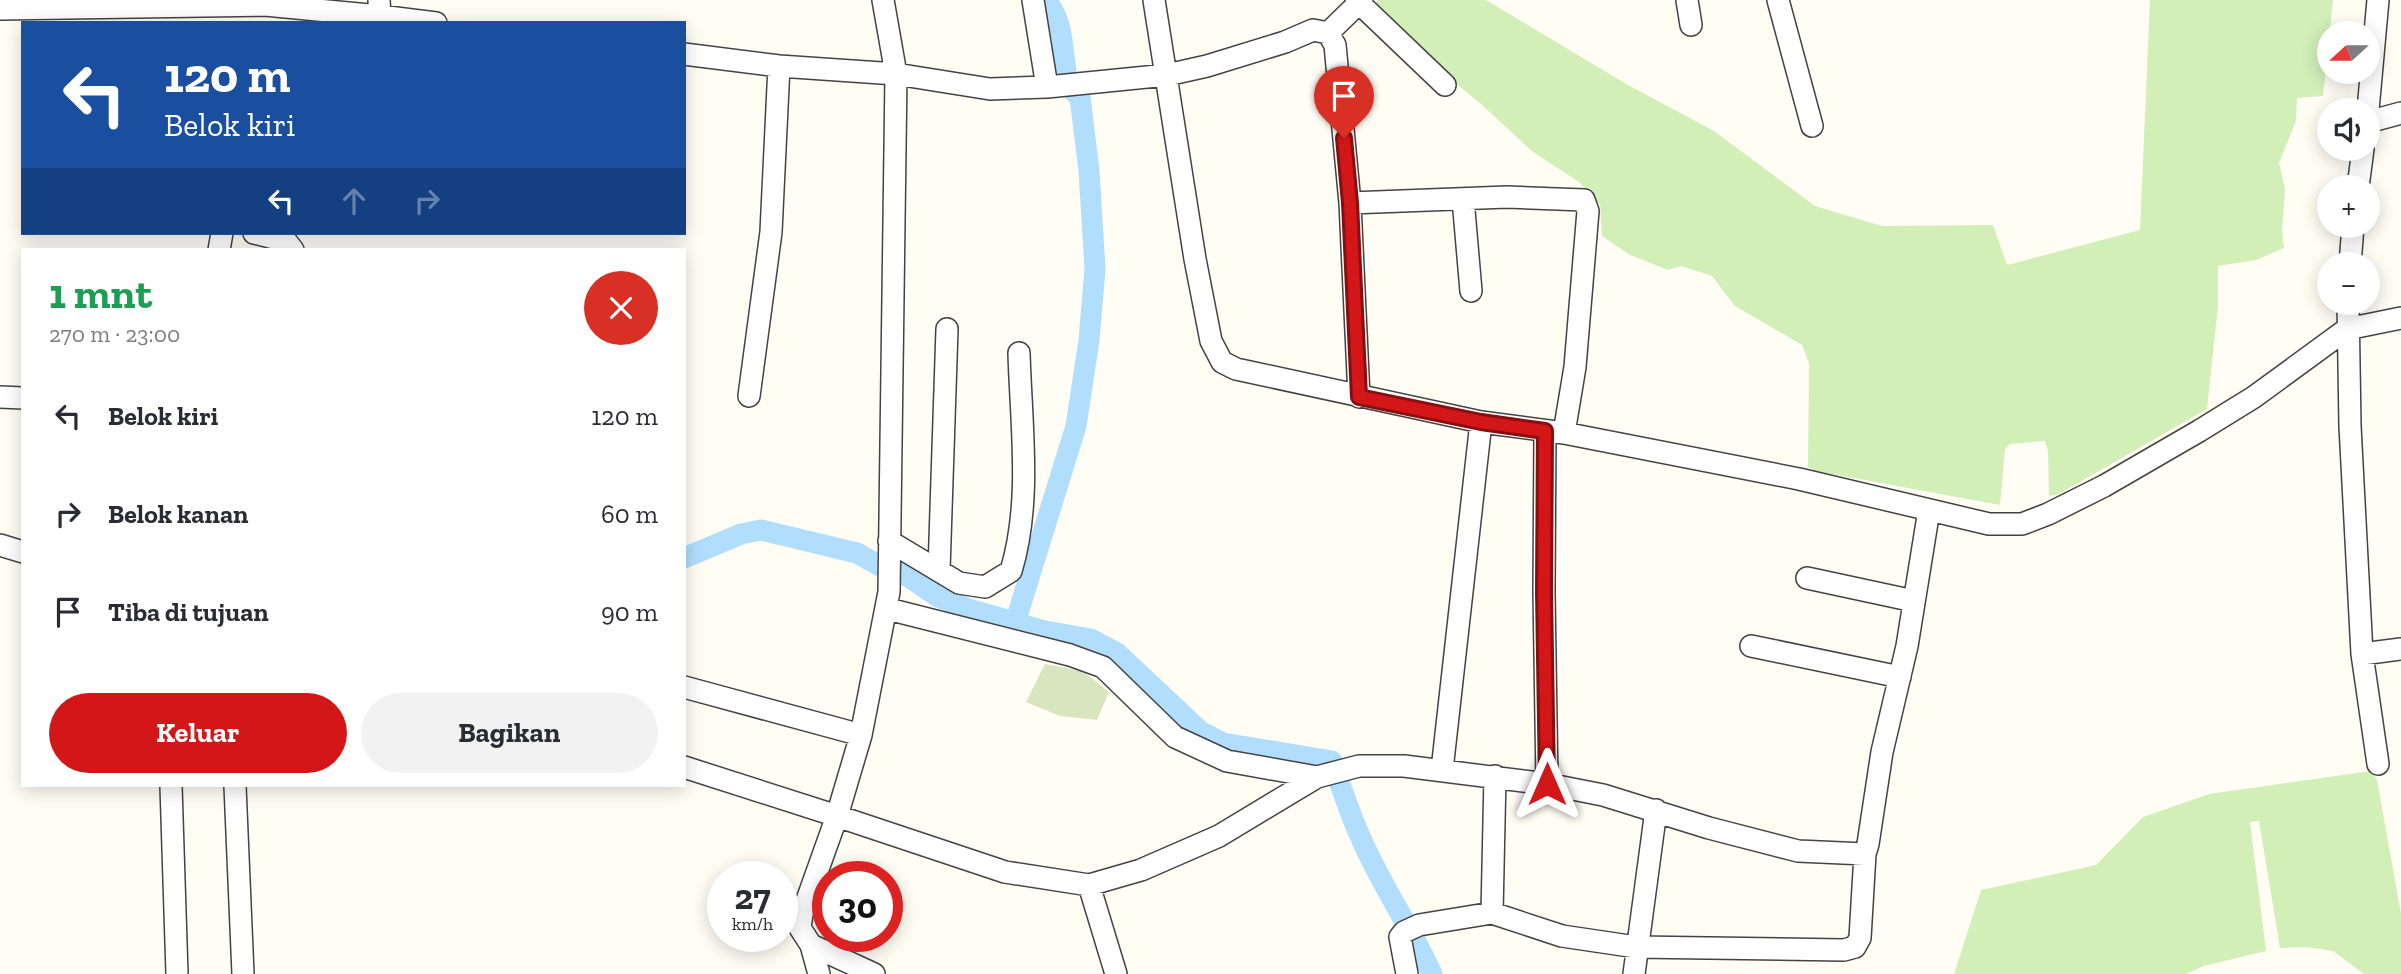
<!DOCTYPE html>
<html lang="id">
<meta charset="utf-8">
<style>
:root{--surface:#fff;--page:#f2f2f3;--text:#2b2b33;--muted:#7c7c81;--accent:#d31617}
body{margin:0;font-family:"Zilla Slab",serif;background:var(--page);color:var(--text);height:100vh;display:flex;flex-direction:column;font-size:26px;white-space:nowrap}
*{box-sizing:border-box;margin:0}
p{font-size:23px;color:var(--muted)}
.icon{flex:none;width:38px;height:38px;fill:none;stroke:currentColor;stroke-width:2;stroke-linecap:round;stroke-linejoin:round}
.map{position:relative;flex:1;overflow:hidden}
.sheet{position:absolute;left:21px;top:248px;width:665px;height:539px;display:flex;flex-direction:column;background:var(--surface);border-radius:0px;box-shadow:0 4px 18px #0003}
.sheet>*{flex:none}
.top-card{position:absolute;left:21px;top:21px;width:665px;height:214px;border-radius:0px;box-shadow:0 4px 18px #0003;background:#1a4fa0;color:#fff;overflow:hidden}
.needle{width:46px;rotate:249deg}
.tools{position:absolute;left:2317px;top:21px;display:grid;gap:14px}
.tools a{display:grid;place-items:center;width:63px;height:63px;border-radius:50%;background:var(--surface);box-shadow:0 4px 18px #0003;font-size:35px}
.speed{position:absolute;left:707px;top:861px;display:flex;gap:14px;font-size:35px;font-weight:700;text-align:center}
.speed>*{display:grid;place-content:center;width:91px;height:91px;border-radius:50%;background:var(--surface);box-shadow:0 4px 18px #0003;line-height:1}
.speed small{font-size:18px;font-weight:400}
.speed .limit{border:10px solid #d22;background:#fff;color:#111}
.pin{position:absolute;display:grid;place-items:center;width:60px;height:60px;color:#fff;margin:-72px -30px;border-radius:50% 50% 50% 0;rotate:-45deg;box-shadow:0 0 7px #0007}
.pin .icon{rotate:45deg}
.me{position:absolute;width:77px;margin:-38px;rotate:0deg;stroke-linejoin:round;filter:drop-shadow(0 0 5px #0008)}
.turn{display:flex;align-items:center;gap:24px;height:147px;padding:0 28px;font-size:32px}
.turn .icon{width:91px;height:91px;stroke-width:2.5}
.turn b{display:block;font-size:49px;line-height:60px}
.lanes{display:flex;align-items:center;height:66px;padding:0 28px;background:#0003;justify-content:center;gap:35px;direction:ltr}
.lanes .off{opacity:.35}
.round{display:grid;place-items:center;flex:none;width:74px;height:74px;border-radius:37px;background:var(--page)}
.overview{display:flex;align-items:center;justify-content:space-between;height:119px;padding:0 28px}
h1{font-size:42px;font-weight:700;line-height:52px;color:#1e9e55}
.cta{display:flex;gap:14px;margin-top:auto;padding:14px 28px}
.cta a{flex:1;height:80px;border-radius:42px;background:var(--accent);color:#fff;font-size:28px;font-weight:700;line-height:80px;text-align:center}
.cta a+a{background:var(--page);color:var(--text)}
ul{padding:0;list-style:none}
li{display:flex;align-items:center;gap:21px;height:98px;padding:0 28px}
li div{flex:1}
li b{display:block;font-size:26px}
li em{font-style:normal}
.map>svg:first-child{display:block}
.green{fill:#d2efb8}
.cemetery{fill:#d8e6c0}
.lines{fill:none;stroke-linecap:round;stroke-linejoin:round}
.canal{stroke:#b2defd;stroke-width:21}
.minor-casing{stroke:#434343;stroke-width:24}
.minor{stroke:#fff;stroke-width:21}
.route-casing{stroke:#890e0f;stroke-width:18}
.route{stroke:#d31617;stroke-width:12}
</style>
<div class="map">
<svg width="2401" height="974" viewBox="0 0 2401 974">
<rect width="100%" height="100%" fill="#fffdf4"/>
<!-- green -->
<path class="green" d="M1378 0H1486L1628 85 1714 131 1815 206 1882 226 1993 225 2007 265 2140 230 2150 0H2333L2323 96 2297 98 2296 121 2279 163 2285 189 2282 230 2284 248 2256 260 2218 266V306L2207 409 2059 494 2049 496 2048 451 2045 441 2010 444 2005 449 2000 505 1816 471 1808 467 1809 363 1802 345 1735 306 1712 276 1681 266 1668 270 1630 255 1602 236 1600 204 1579 182 1533 152 1481 104 1430 62 1373 6Z
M2371 771 2377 780 2401 914V974H2364L2333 951 2306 947 2280 948 2259 821 2250 822 2266 951 2204 966 2186 974H1954L1981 890 2096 865 2143 817 2209 794Z"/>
<!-- cemetery -->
<path class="cemetery" d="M1045 664 1083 671 1109 692 1097 720 1060 716 1026 702Z"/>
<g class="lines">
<!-- canal -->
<path class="canal" d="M1045 0C1063 17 1062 47 1066 70
M684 558 741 534 761 530 857 553 880 566 909 577 938 597 969 609 1045 631 1091 639 1117 653 1200 731 1223 743 1332 761C1341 786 1349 812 1360 836 1380 884 1411 927 1432 974
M1015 623 1076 426 1089 340 1095 269 1089 171 1080 97 1072 90"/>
<!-- minor casing -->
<g class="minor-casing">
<path id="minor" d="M1033 0 1047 87
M1154 0 1195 259 1211 341 1222 362 1236 369 1481 422 1564 433 1799 479 1989 524H2022L2048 514 2104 486 2199 431 2254 397 2347 329 2401 318
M1356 0 1445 85
M1687 0 1691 25
M1778 0 1812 126
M0 9 265 5 380 16 379 0
M380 16 436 23
M1328 33 1362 0
M684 54 779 66 896 74 990 89 1047 87 1167 75 1207 66 1285 42 1313 30 1328 33 1335 45 1350 203 1359 397
M2368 110 2378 0
M2368 122 2401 113
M2358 187 2363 149
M1463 199 1471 291
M1350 203 1507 197 1584 200 1588 211 1575 367 1564 433
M254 233 286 241 293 250
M219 250 222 233
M2350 264 2353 226
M2348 303 2350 426 2362 654 2378 764
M749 396 771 232 779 66
M0 397 23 398
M1545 431 1544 592 1547 784
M889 541 959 583 985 587 1011 571C1032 502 1021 424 1019 353
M0 545 23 552
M939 570 947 329
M1807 578 1914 601
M888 609 1070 655 1103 667 1175 737 1227 761 1317 777
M1751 646 1900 677
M2362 654 2401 649
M684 687 861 735
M684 767 837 816 861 735 889 592 896 74 883 0
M1442 770 1481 422
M171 786 177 974
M235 786 243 974
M1089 885 1116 974
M1492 913 1495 776
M811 945 819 974
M874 974 811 945 800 928 802 914 837 816 1005 872 1089 885 1141 870 1219 836 1317 777 1359 766H1404L1547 784 1603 795 1709 828 1798 851 1865 854
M1407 974 1400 937 1404 932 1419 925 1492 913 1562 936 1636 947 1844 950 1855 947 1860 938 1865 854 1868 844 1882 752 1907 646 1929 510
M1634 974 1656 810"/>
</g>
<!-- minor -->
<use href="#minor" class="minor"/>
</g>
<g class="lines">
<!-- route casing -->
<g class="route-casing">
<path id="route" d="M1344 138 1350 203 1359 397 1481 422 1545 431 1544 592 1547 784"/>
</g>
<!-- route -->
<use href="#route" class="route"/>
</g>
</svg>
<div class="tools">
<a><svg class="needle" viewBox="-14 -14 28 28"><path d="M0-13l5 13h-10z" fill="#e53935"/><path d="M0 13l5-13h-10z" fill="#7c7c81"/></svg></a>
<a><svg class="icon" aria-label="sound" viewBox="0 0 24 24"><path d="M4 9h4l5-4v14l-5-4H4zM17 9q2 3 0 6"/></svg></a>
<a>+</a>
<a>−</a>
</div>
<div class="speed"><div>27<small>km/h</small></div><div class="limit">30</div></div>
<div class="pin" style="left:1344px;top:138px;background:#d93025"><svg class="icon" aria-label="arrive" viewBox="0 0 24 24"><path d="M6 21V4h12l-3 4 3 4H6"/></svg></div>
<svg class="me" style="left:1547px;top:784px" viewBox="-20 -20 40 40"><path d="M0-17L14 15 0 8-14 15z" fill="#d31617" stroke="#fff" stroke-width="4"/></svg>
<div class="top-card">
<div class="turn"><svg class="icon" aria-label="left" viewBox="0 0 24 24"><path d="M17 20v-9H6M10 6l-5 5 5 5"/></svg><div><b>120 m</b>Belok kiri</div></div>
<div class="lanes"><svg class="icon" aria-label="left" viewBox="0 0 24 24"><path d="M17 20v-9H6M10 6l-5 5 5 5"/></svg><svg class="icon off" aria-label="ahead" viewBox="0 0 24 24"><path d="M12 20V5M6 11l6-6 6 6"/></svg><svg class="icon off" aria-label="right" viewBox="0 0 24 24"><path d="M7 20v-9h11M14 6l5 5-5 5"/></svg></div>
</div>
<section class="sheet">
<div class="overview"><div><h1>1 mnt</h1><p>270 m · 23:00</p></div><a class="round" style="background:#d93025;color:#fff"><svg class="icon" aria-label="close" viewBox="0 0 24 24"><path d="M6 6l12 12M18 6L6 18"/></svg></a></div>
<ul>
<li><svg class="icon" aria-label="left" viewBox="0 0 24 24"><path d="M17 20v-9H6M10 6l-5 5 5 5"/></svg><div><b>Belok kiri</b></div><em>120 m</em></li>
<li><svg class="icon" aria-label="right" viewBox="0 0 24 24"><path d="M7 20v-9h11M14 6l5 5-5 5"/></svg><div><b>Belok kanan</b></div><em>60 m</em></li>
<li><svg class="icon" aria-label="arrive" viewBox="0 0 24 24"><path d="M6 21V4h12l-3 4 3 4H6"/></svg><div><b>Tiba di tujuan</b></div><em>90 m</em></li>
</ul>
<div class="cta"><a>Keluar</a><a>Bagikan</a></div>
</section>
</div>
